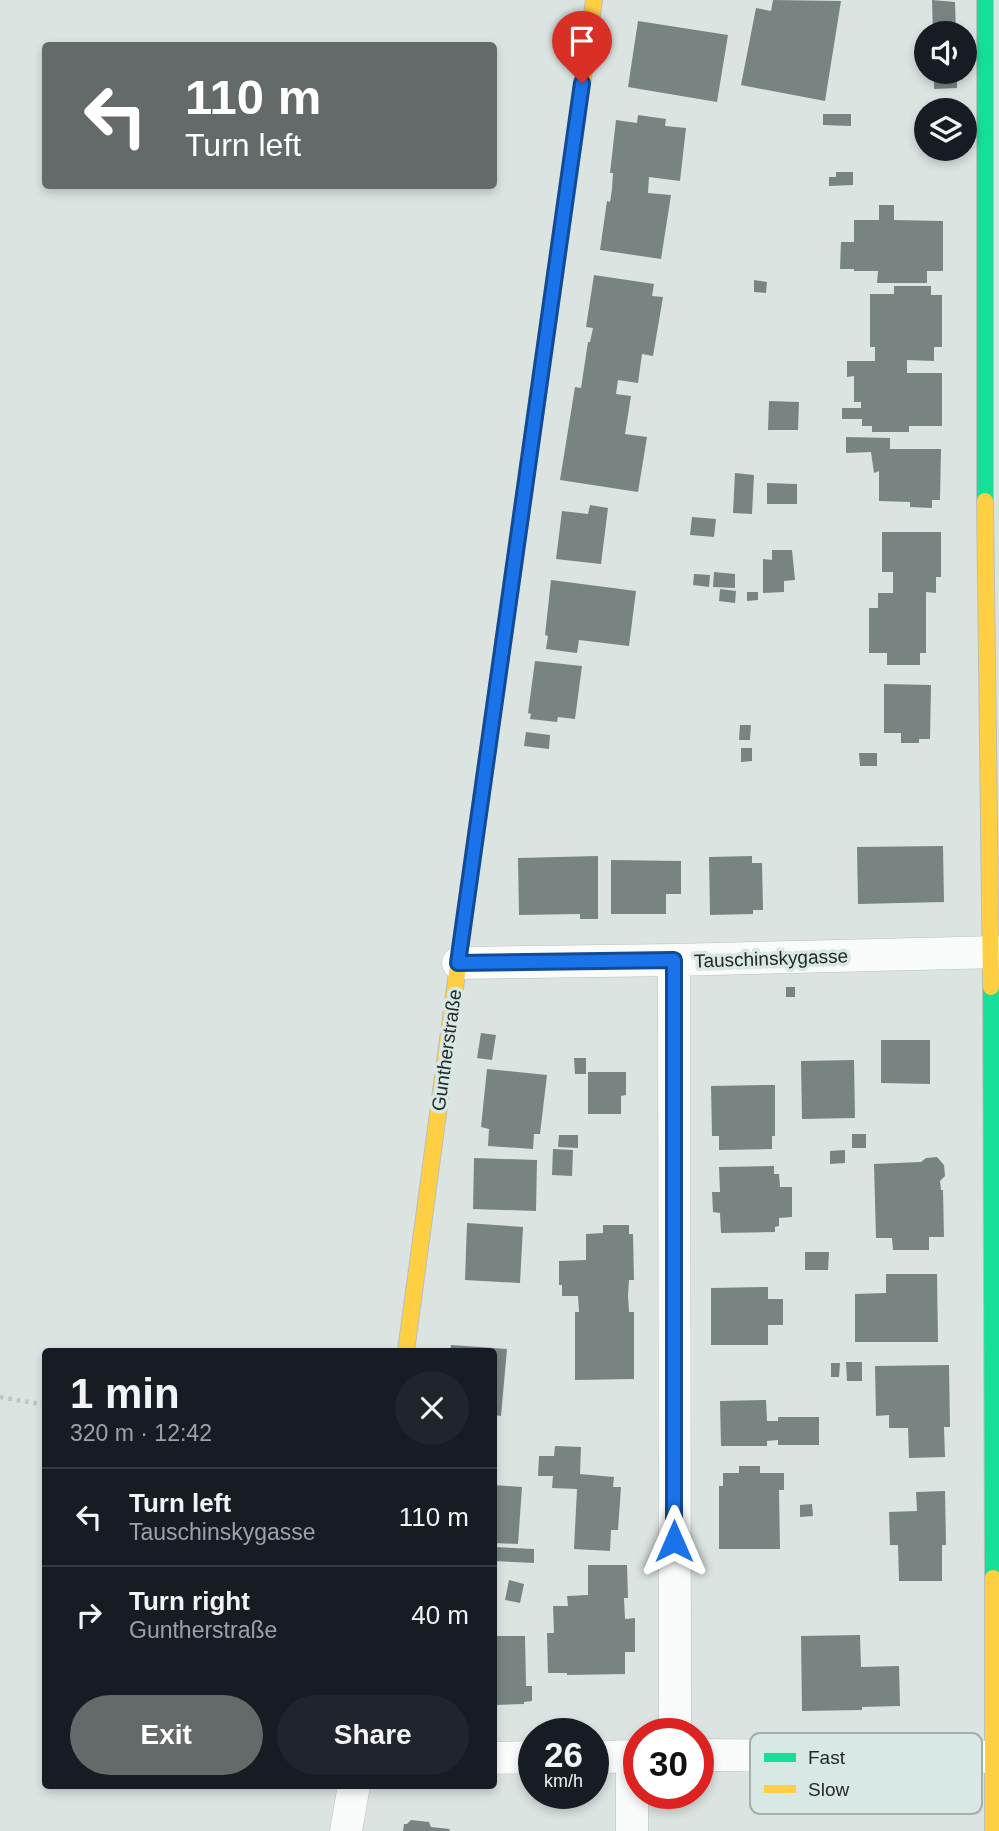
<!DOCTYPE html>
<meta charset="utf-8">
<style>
:root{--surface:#171b24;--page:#20242c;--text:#f1f3f6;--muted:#9ea1a6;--line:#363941;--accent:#646a69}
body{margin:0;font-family:Helvetica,sans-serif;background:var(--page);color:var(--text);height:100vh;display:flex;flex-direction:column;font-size:26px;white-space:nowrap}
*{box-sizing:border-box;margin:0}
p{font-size:23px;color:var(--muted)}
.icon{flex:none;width:38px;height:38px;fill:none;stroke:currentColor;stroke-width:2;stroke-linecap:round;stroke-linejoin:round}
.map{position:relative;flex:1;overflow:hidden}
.sheet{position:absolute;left:42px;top:1348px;width:455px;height:441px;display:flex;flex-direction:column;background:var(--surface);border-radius:7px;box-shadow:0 4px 10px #0003}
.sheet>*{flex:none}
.banner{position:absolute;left:42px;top:42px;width:455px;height:147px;border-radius:7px;box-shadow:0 4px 10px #0003;background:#646a69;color:#fff;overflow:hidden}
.tools{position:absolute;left:914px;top:21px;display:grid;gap:14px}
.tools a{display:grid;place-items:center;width:63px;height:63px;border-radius:50%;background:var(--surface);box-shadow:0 4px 10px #0003;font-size:35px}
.speed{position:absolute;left:518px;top:1718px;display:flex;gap:14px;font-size:35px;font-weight:700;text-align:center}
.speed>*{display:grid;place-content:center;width:91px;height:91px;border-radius:50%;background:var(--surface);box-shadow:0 4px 10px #0003;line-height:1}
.speed small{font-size:18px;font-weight:400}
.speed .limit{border:10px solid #d22;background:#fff;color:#111}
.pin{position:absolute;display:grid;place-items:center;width:60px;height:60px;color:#fff;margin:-72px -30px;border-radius:50% 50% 50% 0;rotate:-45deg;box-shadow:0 0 7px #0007}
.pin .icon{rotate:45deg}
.me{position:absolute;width:77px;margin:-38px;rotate:0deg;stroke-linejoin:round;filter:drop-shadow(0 0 5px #0008)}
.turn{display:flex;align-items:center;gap:24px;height:147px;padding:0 28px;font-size:32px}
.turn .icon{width:91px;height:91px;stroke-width:2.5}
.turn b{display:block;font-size:49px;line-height:60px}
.round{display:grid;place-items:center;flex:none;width:74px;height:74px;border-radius:37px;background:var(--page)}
.summary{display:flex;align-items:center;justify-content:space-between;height:119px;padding:0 28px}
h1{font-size:42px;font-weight:600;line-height:52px}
.cta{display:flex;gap:14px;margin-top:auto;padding:14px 28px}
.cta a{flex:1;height:80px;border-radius:42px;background:var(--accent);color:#fff;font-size:28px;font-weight:600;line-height:80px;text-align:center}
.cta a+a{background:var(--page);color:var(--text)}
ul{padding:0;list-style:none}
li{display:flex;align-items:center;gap:21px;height:98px;padding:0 28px;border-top:2px solid var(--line)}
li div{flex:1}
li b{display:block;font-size:26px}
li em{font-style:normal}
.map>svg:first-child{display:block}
.building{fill:#778482}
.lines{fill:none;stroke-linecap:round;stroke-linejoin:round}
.street-casing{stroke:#b9c0be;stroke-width:33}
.fast-casing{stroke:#b9c0be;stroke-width:18}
.slow-casing{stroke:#b9c0be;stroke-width:18}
.path{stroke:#c1c4c4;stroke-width:4.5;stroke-dasharray:3.5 5;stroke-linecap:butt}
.street{stroke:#fafbfb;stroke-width:32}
.fast{stroke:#16e098;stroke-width:16}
.slow{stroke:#ffcf43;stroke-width:16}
.route-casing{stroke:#114b97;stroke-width:18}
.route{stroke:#1a73e8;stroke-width:12}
.labels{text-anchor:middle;stroke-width:7;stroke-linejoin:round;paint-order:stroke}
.street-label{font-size:19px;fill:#232928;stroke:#d8e8e4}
.key{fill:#d8e8e4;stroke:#a2afac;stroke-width:2}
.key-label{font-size:19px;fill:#232928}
</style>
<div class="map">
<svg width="999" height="1831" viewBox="0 0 999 1831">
<rect width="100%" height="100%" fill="#dce4e2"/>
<!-- building -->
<path class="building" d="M773 0 841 1 825 101 741 85 756 8 771 11Z
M932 0 955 2 956 33H933Z
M638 21 728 35 717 102 628 87Z
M934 72H957V88L934 89Z
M823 114H851V126L823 125Z
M638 115 666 119 665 126 686 128 680 181 649 177 648 193 671 195 661 259 600 250 607 201 610 202 612 189 613 173H610L616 120 637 123Z
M836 172H853V185L829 186V177H836Z
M879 205H894V220L943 221V271H927V283H877L878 271H854V269H840L841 242H854V220H879Z
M594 275 654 284 652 296 663 297 653 356 642 354 638 383 618 380 616 394 631 396 625 434 647 437 638 492 560 480 575 387 581 388 588 342H590L593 328 586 327Z
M754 280 767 282 766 293 754 292Z
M894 286H931V295H942V347H934V361L907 360V373H942V426H909V432H872V426H862V419H842V408H861V402H854V376L847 377V361H875V347H870V294H894Z
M769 401 799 402 798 430H768Z
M846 437 890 438V449H941L940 500H932V508L910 507V502L879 501V471L874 473 871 452 846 453Z
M735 473 754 475 752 514 733 513Z
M767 483 797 484V504H767Z
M590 505 608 508 601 564 556 559 562 511 588 514Z
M692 517 716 519 714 537 690 535Z
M882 532H941V577H936V593L926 592V653H920V665H887V653H869V608H878V593H893V572H882Z
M772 550H792L795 580 784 581V592L763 593V559L772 560Z
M714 572 735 574V588L713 587Z
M694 574 710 575 709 587 693 585Z
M551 580 636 591 629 646 579 640 577 653 546 649 548 636 545 635Z
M720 589 736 591 735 603 719 601Z
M747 592H758V600L747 601Z
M535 661 582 666 575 719 558 717 557 722 530 719 531 714 528 713Z
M884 684 931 685 930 739H919V743H901V733H884Z
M740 725H751L750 740H739Z
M526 732 550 735 549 749 524 746Z
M741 748H752V761L741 762Z
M859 753H877V766H860Z
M943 846 944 902 858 904 857 847Z
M598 856V919H580V914L519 915 518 858Z
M752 856V863H762L763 910H753V914L710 915 709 857Z
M611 860 681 861V894H666V914H611Z
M786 987H795V997H786Z
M481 1033 496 1035 492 1060 477 1058Z
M881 1040H930V1084L881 1083Z
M574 1058H586V1074H575Z
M854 1060 855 1118 802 1119 801 1061Z
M487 1069 547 1075 540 1134H534L533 1149 488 1146 489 1129 481 1127Z
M588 1072H626V1095L621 1096V1114H588Z
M769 1085H775V1136H772V1149L719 1150V1136H712L711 1086Z
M852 1134H866V1148H852Z
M559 1135H578V1148L558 1147Z
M553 1149 573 1150 572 1176 552 1175Z
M845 1150V1163L830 1164V1151Z
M937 1157 944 1165 945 1176 940 1181 941 1190H943L944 1237H929V1250H893L892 1238H876L874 1164 921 1162 926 1158Z
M474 1158 537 1160 536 1211 473 1209Z
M774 1166V1174H779L780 1187H792V1217L779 1218V1226L775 1227V1232L721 1233 720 1213 713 1212 712 1192H720L719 1167Z
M467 1223 523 1227 520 1283 465 1280Z
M603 1225H629V1234H633L634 1280H629L628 1295 629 1312H634V1379L575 1380V1312H579L578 1296H562V1285H559V1261L586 1260V1234L603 1233Z
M805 1252H829L828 1270H805Z
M886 1274H937L938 1342H855V1294L886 1293Z
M768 1287V1299H783V1325H768V1345H711V1288Z
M451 1345 507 1349 501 1416 494 1415V1351H450Z
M846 1362H862V1381H847Z
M831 1363H840L839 1377H831Z
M949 1365 950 1427H944L945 1457 909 1458 908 1428H889V1415L876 1416 875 1366Z
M766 1400 767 1421H778V1417H819V1445H778V1440L767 1441V1446H721L720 1401Z
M555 1446 581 1447 580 1474 614 1477 613 1487H621L618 1530H611L610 1551 574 1549 577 1489 552 1488 553 1476H538L539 1456H554Z
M739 1466H760V1473H784V1490H779L780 1549H719V1486H723V1473H739Z
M494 1485 522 1487 518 1544 494 1543Z
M945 1491 946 1545H942V1581H899L898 1545H890L889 1512 917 1511 916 1492Z
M812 1504 813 1516 800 1517V1505Z
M494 1547 534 1549V1563L494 1561Z
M588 1565H627L628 1598H624L625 1619 635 1618V1652H625V1674L567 1675V1673H548L547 1633H554L553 1606H568L567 1596 588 1595Z
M509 1580 524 1584 520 1603 505 1600Z
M860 1635 861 1667 899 1666 900 1706 862 1707V1710L802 1711 801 1636Z
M494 1636H525L526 1686H532V1701L524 1702V1704L494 1705Z
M411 1820 429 1822 431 1827 450 1829 449 1831H403L404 1824H407Z"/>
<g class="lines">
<!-- street casing -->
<g class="street-casing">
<path id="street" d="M674 960 675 1734
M458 963 674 960 999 952
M698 1755 999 1757
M593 1757 639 1756
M632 1757V1831
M494 1758 534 1757
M346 1831 354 1785"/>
</g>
<!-- fast casing -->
<g class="fast-casing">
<path id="fast" d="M985 501V0
M469 884 538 395
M991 987 993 1578"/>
</g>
<!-- slow casing -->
<g class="slow-casing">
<path id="slow" d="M538 395 594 0
M985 501 991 987
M406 1351 469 884
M993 1578V1831"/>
</g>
<!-- path -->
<path class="path" d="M0 1397 46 1405"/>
<!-- street -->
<use href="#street" class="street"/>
<!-- fast -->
<use href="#fast" class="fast"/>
<!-- slow -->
<use href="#slow" class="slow"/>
</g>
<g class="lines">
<!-- route casing -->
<g class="route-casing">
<path id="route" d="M582 83 458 963 674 960V1541"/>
</g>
<!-- route -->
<use href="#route" class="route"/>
</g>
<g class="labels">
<!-- street labels -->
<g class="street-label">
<text transform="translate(771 958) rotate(-2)" y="7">Tauschinskygasse</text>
<text transform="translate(446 1050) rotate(-82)" y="7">Guntherstraße</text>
</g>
</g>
<!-- legend -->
<rect x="750" y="1733" width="232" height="81" rx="10" class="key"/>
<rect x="764" y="1753" width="32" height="9" fill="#16e098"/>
<rect x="764" y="1785" width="32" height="8" fill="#ffcf43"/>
<g class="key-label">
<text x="808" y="1764">Fast</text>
<text x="808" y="1796">Slow</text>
</g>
</svg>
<div class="tools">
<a><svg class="icon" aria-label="sound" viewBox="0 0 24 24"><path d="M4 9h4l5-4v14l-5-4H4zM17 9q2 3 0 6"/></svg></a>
<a><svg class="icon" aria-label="layers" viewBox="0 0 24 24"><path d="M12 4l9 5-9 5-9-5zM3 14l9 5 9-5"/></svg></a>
</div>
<div class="speed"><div>26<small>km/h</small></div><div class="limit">30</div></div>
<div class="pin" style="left:582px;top:83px;background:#d93025"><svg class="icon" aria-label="arrive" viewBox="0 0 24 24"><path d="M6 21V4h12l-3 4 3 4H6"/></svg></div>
<svg class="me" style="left:674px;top:1541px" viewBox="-20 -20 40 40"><path d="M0-17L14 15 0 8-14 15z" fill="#1a73e8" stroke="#fff" stroke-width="4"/></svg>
<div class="banner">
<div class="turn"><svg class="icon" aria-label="left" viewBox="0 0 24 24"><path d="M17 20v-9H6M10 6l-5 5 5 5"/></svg><div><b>110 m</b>Turn left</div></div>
</div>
<section class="sheet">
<div class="summary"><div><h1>1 min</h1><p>320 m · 12:42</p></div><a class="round"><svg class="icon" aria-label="close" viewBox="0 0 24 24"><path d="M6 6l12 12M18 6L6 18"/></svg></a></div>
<ul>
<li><svg class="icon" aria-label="left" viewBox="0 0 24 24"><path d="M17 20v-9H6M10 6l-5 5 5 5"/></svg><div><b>Turn left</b><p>Tauschinskygasse</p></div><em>110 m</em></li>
<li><svg class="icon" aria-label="right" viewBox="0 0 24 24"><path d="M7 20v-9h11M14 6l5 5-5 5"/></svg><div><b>Turn right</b><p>Guntherstraße</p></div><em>40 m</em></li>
</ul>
<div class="cta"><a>Exit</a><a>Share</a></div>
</section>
</div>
